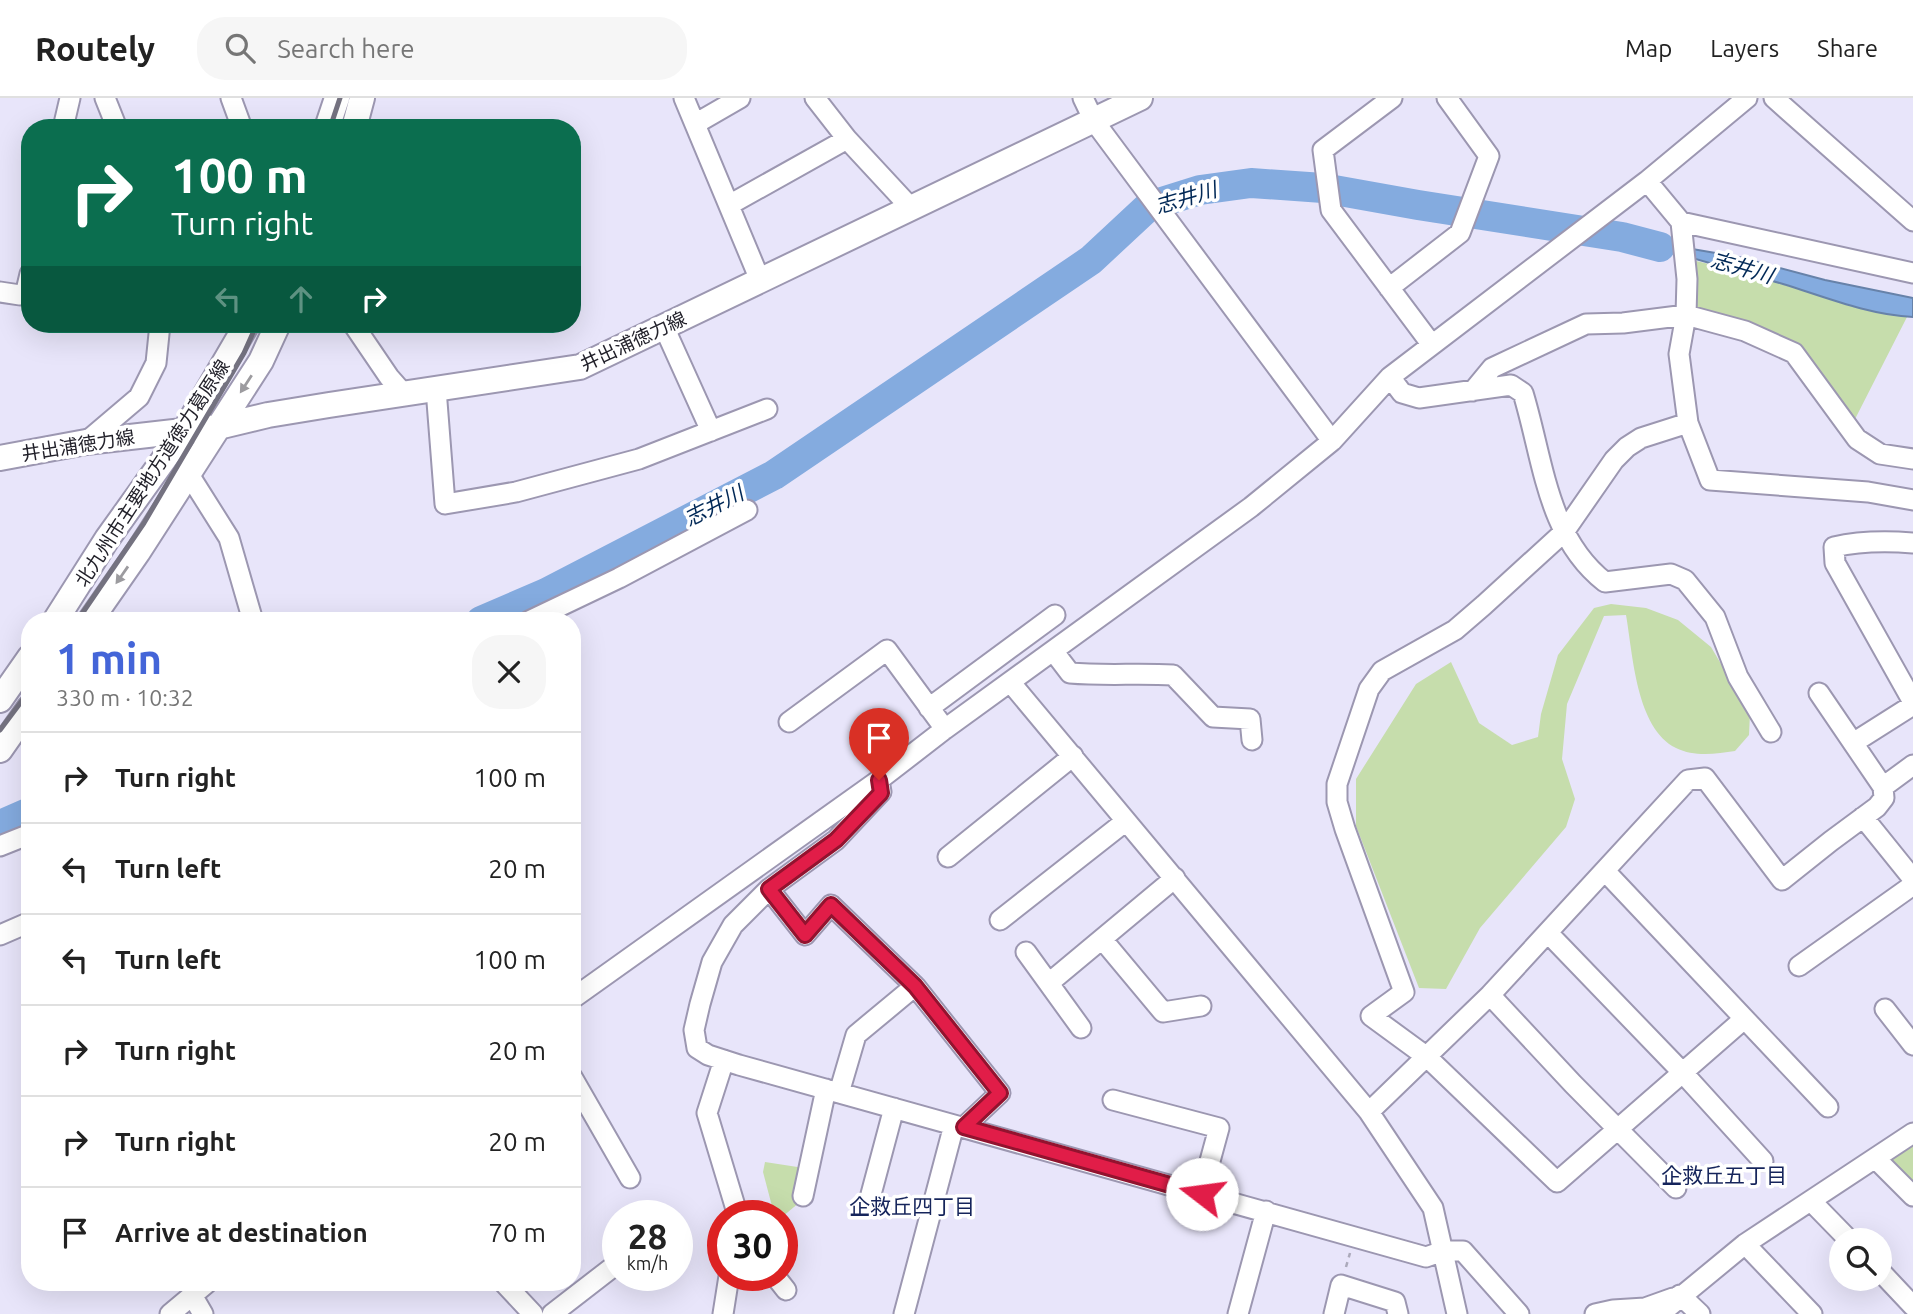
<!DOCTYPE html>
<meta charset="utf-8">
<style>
:root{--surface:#fff;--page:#f6f6f6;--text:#222;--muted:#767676;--line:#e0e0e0;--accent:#4465d8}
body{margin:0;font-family:Ubuntu,"Noto Sans JP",sans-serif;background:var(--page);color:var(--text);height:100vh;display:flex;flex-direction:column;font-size:26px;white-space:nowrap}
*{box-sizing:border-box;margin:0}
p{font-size:23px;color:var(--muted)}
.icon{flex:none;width:38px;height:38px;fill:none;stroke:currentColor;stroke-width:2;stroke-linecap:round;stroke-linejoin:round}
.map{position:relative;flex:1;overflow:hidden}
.details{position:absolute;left:21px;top:514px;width:560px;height:679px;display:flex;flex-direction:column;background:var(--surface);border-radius:28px;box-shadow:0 7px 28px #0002}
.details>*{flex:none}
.guide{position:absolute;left:21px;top:21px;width:560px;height:214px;border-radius:28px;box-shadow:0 7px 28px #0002;background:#0b6e4f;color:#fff;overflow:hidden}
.controls{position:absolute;left:1829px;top:1130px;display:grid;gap:14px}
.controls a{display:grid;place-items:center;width:63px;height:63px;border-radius:50%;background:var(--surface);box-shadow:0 7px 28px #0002;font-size:35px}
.speed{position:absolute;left:602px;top:1102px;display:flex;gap:14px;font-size:35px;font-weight:700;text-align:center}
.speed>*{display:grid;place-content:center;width:91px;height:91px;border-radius:50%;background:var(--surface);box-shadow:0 7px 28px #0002;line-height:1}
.speed small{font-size:18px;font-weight:400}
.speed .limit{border:10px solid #d22;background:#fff;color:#111}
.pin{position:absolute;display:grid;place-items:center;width:60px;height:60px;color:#fff;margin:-72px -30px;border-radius:50% 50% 50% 0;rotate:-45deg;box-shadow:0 0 7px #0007}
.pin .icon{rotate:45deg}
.me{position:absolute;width:77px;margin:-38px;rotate:285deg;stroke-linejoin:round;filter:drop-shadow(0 0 5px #0008)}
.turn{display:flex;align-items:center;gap:24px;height:147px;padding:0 35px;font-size:32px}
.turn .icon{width:91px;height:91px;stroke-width:2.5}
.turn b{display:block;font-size:49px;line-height:60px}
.lanes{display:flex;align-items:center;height:66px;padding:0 35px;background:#0003;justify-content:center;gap:35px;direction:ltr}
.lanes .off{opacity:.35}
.round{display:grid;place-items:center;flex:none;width:74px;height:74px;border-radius:28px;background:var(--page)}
.head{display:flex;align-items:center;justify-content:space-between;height:119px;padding:0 35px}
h1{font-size:42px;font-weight:700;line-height:52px;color:var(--accent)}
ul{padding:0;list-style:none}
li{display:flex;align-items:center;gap:21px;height:91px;padding:0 35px;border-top:2px solid var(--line)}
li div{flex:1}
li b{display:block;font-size:26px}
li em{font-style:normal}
header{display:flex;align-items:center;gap:42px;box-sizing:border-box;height:98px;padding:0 35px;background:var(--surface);border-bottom:2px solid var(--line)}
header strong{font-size:33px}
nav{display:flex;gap:38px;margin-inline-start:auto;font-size:24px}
.search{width:490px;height:63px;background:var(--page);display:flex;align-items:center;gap:18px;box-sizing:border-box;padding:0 24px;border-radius:28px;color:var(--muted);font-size:26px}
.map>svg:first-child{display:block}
.green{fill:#c6ddac}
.water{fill:#84abdf;stroke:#6782a9;stroke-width:2}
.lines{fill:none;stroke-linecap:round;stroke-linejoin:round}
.river{stroke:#84abdf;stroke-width:30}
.minor-casing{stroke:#9c97b1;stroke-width:23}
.major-casing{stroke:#9c97b1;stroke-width:28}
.path{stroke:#acaabb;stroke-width:2.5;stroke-dasharray:5 5;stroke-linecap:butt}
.minor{stroke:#fff;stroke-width:19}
.major{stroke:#fff;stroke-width:24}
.rail{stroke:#747280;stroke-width:5}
.oneway{fill:#9c9b9f}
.route-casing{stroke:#92132f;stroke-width:18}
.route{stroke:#e11d48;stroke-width:12}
.labels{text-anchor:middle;stroke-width:7;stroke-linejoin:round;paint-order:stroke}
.street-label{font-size:19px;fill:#22212a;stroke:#fff}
.water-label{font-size:21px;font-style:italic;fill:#012856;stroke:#fff}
.neighbourhood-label{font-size:21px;fill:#15245b;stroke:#fff}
</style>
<header>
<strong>Routely</strong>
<div class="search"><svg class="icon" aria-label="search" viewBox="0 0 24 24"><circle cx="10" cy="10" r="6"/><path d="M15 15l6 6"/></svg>Search here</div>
<nav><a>Map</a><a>Layers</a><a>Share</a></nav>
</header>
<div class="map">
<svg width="1913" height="1216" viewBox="0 0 1913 1216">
<rect width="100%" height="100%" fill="#e8e5fa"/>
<!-- green -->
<path class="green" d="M1692 162C1764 178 1834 205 1907 219L1852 327 1803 257 1691 213Z
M1611 506 1646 510 1678 522 1711 549 1750 615 1749 637 1735 653C1716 656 1694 659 1676 650 1636 630 1633 557 1626 517L1604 518 1567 606 1562 661 1575 701 1566 729 1480 830 1446 891 1419 890 1356 728V681L1416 586 1451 564 1479 625 1512 647 1538 639 1541 616 1558 557 1594 510Z
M1913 1041V1095L1884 1063Z
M765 1064 804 1070 800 1104 782 1119 767 1118 773 1112 763 1074Z"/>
<!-- water -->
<path class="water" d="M1622 139 1739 159 1825 182 1913 200V219C1869 217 1825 199 1783 186 1729 170 1675 156 1622 139Z"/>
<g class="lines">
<!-- river -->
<path class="river" d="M481 523 546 495 774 377 1091 162 1149 108 1200 92 1251 85 1323 90 1418 107 1622 139 1660 149
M0 727 30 714"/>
<!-- minor casing -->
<g class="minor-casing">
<path id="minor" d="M105 0 117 30
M231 0 242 30
M684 0 760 182
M815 0 847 41 911 110
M1083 0 1094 23 1332 343
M1392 0 1323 52 1331 112 1432 247
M1774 0 1913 123
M695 26 740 0
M63 30 70 0
M1647 83 1681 124 1687 181 1686 217 1679 256 1688 325 1710 382 1868 394 1913 402
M729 107 847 41
M1681 124 1913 175
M1389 190 1460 135 1489 58 1447 0
M0 194 20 197 26 193 30 176
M353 226 389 279 404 296
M664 229 711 333
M1390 279 1402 295 1419 300 1511 287 1523 295C1543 360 1547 439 1605 484L1671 476 1685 482 1715 519 1738 579 1771 634
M436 291 445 406 516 394 639 361 767 311
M1473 293 1492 270 1586 226 1623 225 1686 217 1745 233 1794 255 1857 341 1880 356 1913 361
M1688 325 1641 340 1627 349 1614 362 1564 434 1484 507 1455 532 1382 573 1369 591 1337 686V704L1345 731 1404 894 1371 918 1427 959 1557 1084 1744 921
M86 344 139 299 156 265 160 226
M188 375 229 440 253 523
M1913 445C1887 443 1860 443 1834 449L1835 465 1913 604
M529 523 619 480 747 412
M1054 554 1070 575C1104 578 1138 575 1173 577L1213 619 1250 621 1252 642
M1011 585 1369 1014 1433 1110 1457 1216
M929 610 1055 517
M789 624 887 552 945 631
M1853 645 1913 607
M879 682 881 694 836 742 769 791 733 827 712 864 700 906 694 932 697 950 708 957 739 967 1426 1159 1443 1153H1463L1519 1216
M1883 689 1913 667
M1863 719 1913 781
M0 748 30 736
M948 759 1073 658
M1605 773 1828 1009
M769 791 805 837 831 807 915 888
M1000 822 1126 723
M1548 835 1683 975 1763 1063
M0 837 30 824
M1102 841 1163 914 1201 908
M1026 854 1081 930
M1799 868 1913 787
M1049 885 1175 780
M1490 897 1573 986 1676 1090
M572 901 879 682 945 631 1251 409 1332 343 1390 279 1647 83 1747 0
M1885 911 1913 947
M724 962 707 1015 738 1118
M572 979 630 1080
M839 995 856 937 915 888 1000 995 964 1029
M1113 1002 1219 1030 1201 1096
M1369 1014 1490 897 1688 682 1705 680 1782 782 1831 743 1877 709 1884 700 1883 689 1819 595
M1876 1061 1913 1098
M803 1098 826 991
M870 1100 894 1010
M1811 1103 1850 1143
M1745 1146 1812 1216
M1880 1173 1913 1208
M775 1178 786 1192
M504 1185 533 1216
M192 1197 203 1216
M1680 1197 1700 1216
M170 1216 207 1185
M552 1216 618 1165
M723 1216 729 1178
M904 1216 954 1027
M1238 1216 1266 1113
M1334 1216 1341 1187 1395 1204 1398 1216
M1595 1216 1613 1212 1645 1210 1673 1200
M1660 1216 1745 1146 1913 1035"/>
</g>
<!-- major casing -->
<g class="major-casing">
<path id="major" d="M327 30 337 0
M354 30 362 0
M0 360 86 344 218 329 268 317 329 307 580 269 1140 0
M55 523 107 441 185 332 247 226
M90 523 138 454 261 263 278 226
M0 602 30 559
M0 652 30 609"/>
</g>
<!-- path -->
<path class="path" d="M1346 1169 1350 1155"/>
<!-- minor -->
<use href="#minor" class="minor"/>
<!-- major -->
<use href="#major" class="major"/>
<!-- rail -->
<path class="rail" d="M330 30 340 0
M77 523 144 425 244 255 257 226
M0 632 30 592"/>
</g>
<!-- one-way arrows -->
<defs><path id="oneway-solid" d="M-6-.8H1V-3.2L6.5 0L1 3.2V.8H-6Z" transform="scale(1.75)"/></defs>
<g class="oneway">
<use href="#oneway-solid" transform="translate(246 286) rotate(123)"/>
<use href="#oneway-solid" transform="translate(122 477) rotate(125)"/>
</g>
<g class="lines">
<!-- route casing -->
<g class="route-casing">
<path id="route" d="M879 682 881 695 836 742 769 791 805 837 831 807 915 888 1000 995 964 1029 1202 1096"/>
</g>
<!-- route -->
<use href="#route" class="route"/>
</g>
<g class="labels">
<!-- street labels -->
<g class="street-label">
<text transform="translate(633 243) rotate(-25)" y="7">井出浦徳力線</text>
<text transform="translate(78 347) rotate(-9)" y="7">井出浦徳力線</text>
<text transform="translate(152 375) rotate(-57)" y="7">北九州市主要地方道徳力葛原線</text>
</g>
<!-- water labels -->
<g class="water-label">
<text transform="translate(1186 100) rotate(-16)" y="7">志井川</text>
<text transform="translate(1742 170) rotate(16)" y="7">志井川</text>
<text transform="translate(714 408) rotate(-27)" y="7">志井川</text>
</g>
<!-- neighbourhood labels -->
<g class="neighbourhood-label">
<text x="1724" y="1085">企救丘五丁目</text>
<text x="912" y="1116">企救丘四丁目</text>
</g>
</g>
</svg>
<div class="controls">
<a><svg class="icon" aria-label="search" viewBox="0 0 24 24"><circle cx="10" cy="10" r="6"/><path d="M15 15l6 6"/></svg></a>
</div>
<div class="speed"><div>28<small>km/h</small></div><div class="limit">30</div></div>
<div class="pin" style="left:879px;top:682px;background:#d93025"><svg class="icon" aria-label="arrive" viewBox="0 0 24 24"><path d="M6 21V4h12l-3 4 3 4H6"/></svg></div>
<svg class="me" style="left:1202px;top:1096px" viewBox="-20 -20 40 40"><circle r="19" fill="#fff"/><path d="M0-13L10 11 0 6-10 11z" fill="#e11d48"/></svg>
<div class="guide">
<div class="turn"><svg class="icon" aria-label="right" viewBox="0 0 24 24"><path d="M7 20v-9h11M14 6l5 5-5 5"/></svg><div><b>100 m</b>Turn right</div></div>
<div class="lanes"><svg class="icon off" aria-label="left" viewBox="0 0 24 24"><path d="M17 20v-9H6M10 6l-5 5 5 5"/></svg><svg class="icon off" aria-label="ahead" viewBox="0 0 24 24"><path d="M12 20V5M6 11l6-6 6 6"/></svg><svg class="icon" aria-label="right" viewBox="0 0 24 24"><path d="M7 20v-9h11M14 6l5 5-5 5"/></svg></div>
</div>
<section class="details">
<div class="head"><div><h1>1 min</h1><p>330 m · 10:32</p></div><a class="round"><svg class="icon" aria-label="close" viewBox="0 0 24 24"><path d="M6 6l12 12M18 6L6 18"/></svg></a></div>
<ul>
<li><svg class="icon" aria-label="right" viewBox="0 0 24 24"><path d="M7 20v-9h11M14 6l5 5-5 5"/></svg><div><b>Turn right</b></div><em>100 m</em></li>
<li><svg class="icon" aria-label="left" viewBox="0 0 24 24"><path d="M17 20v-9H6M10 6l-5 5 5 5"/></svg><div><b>Turn left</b></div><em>20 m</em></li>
<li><svg class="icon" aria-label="left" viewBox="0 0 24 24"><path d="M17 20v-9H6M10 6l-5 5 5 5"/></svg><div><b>Turn left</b></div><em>100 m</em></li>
<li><svg class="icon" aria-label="right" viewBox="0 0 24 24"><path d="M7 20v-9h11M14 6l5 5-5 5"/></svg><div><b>Turn right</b></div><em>20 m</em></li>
<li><svg class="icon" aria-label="right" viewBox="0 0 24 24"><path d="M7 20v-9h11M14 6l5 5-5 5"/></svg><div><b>Turn right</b></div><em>20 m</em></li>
<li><svg class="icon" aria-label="arrive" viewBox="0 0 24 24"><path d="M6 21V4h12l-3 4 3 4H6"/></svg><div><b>Arrive at destination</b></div><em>70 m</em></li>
</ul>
</section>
</div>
